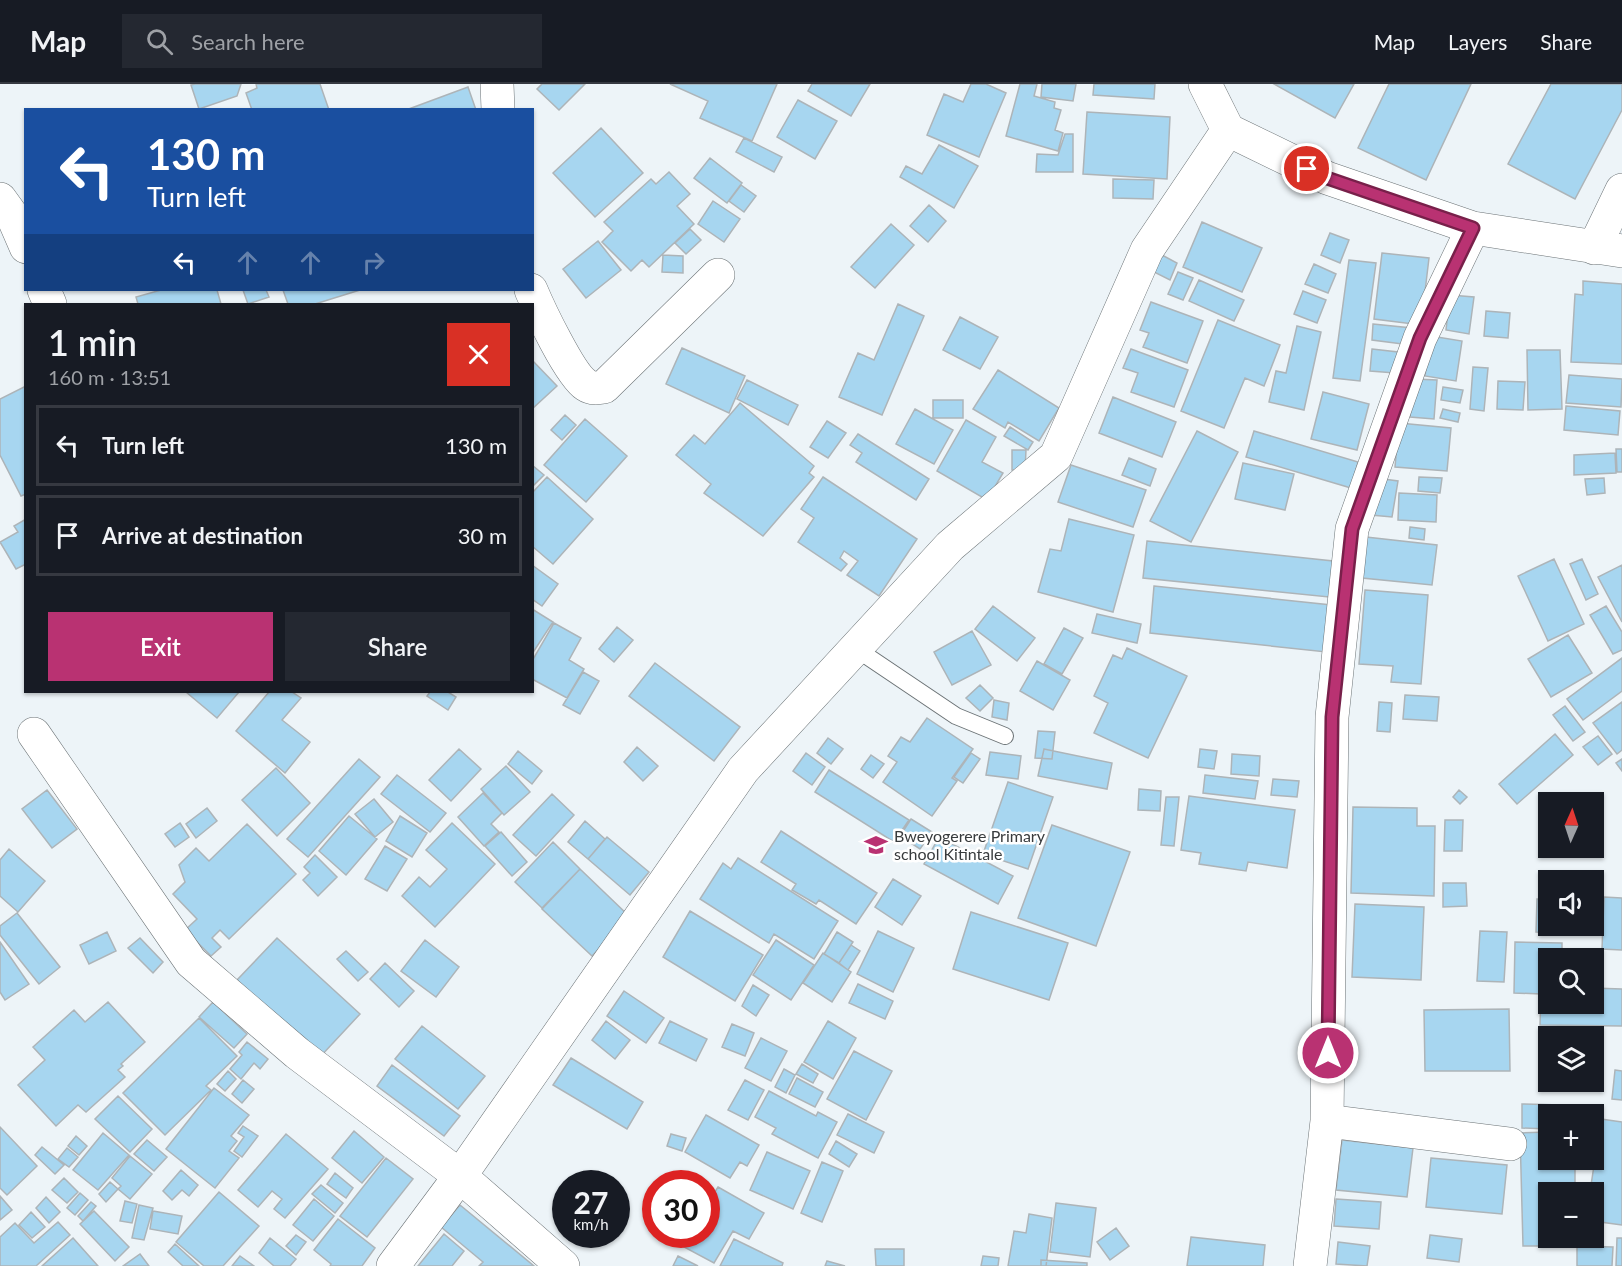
<!DOCTYPE html>
<meta charset="utf-8">
<style>
:root{--surface:#171b24;--page:#242831;--text:#f1f3f6;--muted:#9ea1a6;--line:#363941;--accent:#b93272}
body{margin:0;font-family:Lato,sans-serif;background:var(--page);color:var(--text);height:100vh;display:flex;flex-direction:column;font-size:22px;white-space:nowrap}
*{box-sizing:border-box;margin:0}
p{font-size:20px;color:var(--muted)}
.icon{flex:none;width:33px;height:33px;fill:none;stroke:currentColor;stroke-width:2;stroke-linecap:round;stroke-linejoin:round}
.map{position:relative;flex:1;overflow:hidden}
.sheet{position:absolute;left:24px;top:219px;width:510px;height:390px;display:flex;flex-direction:column;background:var(--surface);border-radius:0px;box-shadow:0 2px 4px #0004}
.sheet>*{flex:none}
.guide{position:absolute;left:24px;top:24px;width:510px;height:183px;border-radius:0px;box-shadow:0 2px 4px #0004;background:#1a4fa0;color:#fff;overflow:hidden}
.needle{width:39px;rotate:3deg}
.fabs{position:absolute;left:1538px;top:708px;display:grid;gap:12px}
.fabs a{display:grid;place-items:center;width:66px;height:66px;border-radius:0px;background:var(--surface);box-shadow:0 2px 4px #0004;font-size:30px}
.speed{position:absolute;left:552px;top:1086px;display:flex;gap:12px;font-size:30px;font-weight:700;text-align:center}
.speed>*{display:grid;place-content:center;width:78px;height:78px;border-radius:50%;background:var(--surface);box-shadow:0 2px 4px #0004;line-height:1}
.speed small{font-size:15px;font-weight:400}
.speed .limit{border:9px solid #d22;background:#fff;color:#111}
.pin{position:absolute;display:grid;place-items:center;width:51px;height:51px;color:#fff;margin:-26px;border:3px solid #fff;border-radius:50%;box-shadow:0 2px 6px #0007}
.me{position:absolute;width:66px;margin:-33px;rotate:0deg;stroke-linejoin:round;filter:drop-shadow(0 0 4px #0008)}
.turn{display:flex;align-items:center;gap:21px;height:126px;padding:0 24px;font-size:27px}
.turn .icon{width:78px;height:78px;stroke-width:2.5}
.turn b{display:block;font-size:42px;line-height:51px}
.lanes{display:flex;align-items:center;height:57px;padding:0 24px;background:#0003;justify-content:center;gap:30px;direction:ltr}
.lanes .off{opacity:.35}
.round{display:grid;place-items:center;flex:none;width:63px;height:63px;border-radius:0px;background:var(--page)}
.summary{display:flex;align-items:center;justify-content:space-between;height:102px;padding:0 24px}
h1{font-size:36px;font-weight:600;line-height:45px}
.action{display:flex;gap:12px;margin-top:auto;padding:12px 24px}
.action a{flex:1;height:69px;border-radius:0px;background:var(--accent);color:#fff;font-size:24px;font-weight:600;line-height:69px;text-align:center}
.action a+a{background:var(--page);color:var(--text)}
ul{padding:0;list-style:none}
li{display:flex;align-items:center;gap:18px;height:81px;margin:0 12px 9px;padding:0 12px;border:3px solid var(--line);border-radius:0px}
li div{flex:1}
li b{display:block;font-size:22px}
li em{font-style:normal}
header{display:flex;align-items:center;gap:36px;box-sizing:border-box;height:84px;padding:0 30px;background:var(--surface);border-bottom:2px solid var(--line)}
header strong{font-size:28px}
nav{display:flex;gap:33px;margin-inline-start:auto;font-size:21px}
.search{width:420px;height:54px;background:var(--page);display:flex;align-items:center;gap:15px;box-sizing:border-box;padding:0 21px;border-radius:0px;color:var(--muted);font-size:22px}
.map>svg:first-child{display:block}
.building{fill:#a7d6f0;stroke:#adb4b8;stroke-width:1.5}
.lines{fill:none;stroke-linecap:round;stroke-linejoin:round}
.service-casing{stroke:#6c7376;stroke-width:18}
.minor-casing{stroke:#6c7376;stroke-width:34}
.service{stroke:#fff;stroke-width:16}
.minor{stroke:#fff;stroke-width:33}
.route-casing{stroke:#78204a;stroke-width:15}
.route{stroke:#b93272;stroke-width:10}
.labels{text-anchor:middle;stroke-width:5;stroke-linejoin:round;paint-order:stroke}
.poi-label{font-size:16px;fill:#383b3d;stroke:#fff;text-anchor:start}
</style>
<header>
<strong>Map</strong>
<div class="search"><svg class="icon" aria-label="search" viewBox="0 0 24 24"><circle cx="10" cy="10" r="6"/><path d="M15 15l6 6"/></svg>Search here</div>
<nav><a>Map</a><a>Layers</a><a>Share</a></nav>
</header>
<div class="map">
<svg width="1622" height="1182" viewBox="0 0 1622 1182">
<rect width="100%" height="100%" fill="#edf4f8"/>
<!-- building -->
<path class="building" d="M195 0H241L237 12 199 25 191 1Z
M256 0H320L329 26H252L246 9 257 4Z
M542 0H585L559 26 537 5Z
M670 0H777L752 57 700 34 708 17Z
M812 0H870L851 32 808 7Z
M971 0H986L1006 9 979 73 927 51 944 10 963 18Z
M1020 0H1037L1034 12 1055 18 1054 24 1061 26 1055 46 1063 49 1058 67 1006 52Z
M1042 0H1076L1073 17 1041 13Z
M1094 0H1155L1154 15 1093 11Z
M1274 0H1354L1335 34Z
M1389 0H1471L1426 96 1358 64Z
M1551 0H1622V26L1575 115 1508 80Z
M468 3 476 26H406Z
M798 16 837 37 815 75 777 53Z
M1087 28 1170 33 1167 95 1083 90Z
M601 44 643 89 595 133 553 89Z
M1065 50H1073V88H1036L1037 70 1058 71Z
M744 54 782 73 774 88 736 68Z
M939 61 978 82 954 124 900 93 906 82 922 90Z
M710 74 742 99 727 119 694 94Z
M669 88 690 110 677 122 694 140 649 183 642 176 631 187 602 158 613 147 604 138 651 95 656 100Z
M1113 95 1154 96 1153 115 1113 114Z
M741 101 756 112 744 128 729 117Z
M713 117 740 135 724 158 698 140Z
M929 121 946 137 928 158 910 142Z
M1202 138 1262 164 1242 208 1183 183Z
M891 140 914 161 875 204 851 183Z
M690 145 701 156 686 170 675 159Z
M1330 149 1349 156 1340 179 1321 171Z
M598 157 621 186 586 214 563 185Z
M1382 169 1429 174 1421 241 1374 235Z
M663 171 683 172V189L662 188Z
M1162 171 1177 179 1170 196 1154 188Z
M1349 176 1376 179 1360 297 1333 294Z
M1314 180 1336 190 1328 209 1305 200Z
M1178 188 1193 194 1183 216 1168 210Z
M1199 196 1244 216 1234 237 1189 217Z
M1583 197 1622 200V280L1571 278 1575 210 1583 211Z
M161 206H217L221 220H138L136 213Z
M243 206H266L269 213 248 220Z
M283 206H360L315 220H288Z
M1303 207 1326 216 1317 239 1294 230Z
M1450 211 1474 213 1469 250 1446 246Z
M1151 218 1203 237 1187 279 1143 263 1149 249 1140 246Z
M898 220 924 232 882 331 839 313 858 269 874 276Z
M1486 227 1510 229 1508 254 1484 252Z
M960 233 998 253 980 285 943 266Z
M1218 236 1280 261 1264 302 1245 294 1224 344 1181 327Z
M1373 240 1412 244 1410 261 1372 256Z
M1297 242 1321 248 1304 326 1269 318 1276 287 1286 289Z
M1431 252 1462 257 1456 297 1425 292Z
M682 264 745 292 729 329 666 300Z
M1131 265 1188 286 1174 323 1131 308 1138 289 1123 284Z
M1372 265 1398 268 1395 289 1370 287Z
M1527 266H1560L1562 325 1528 326Z
M532 276 557 302 532 325Z
M1473 283 1488 284 1484 327 1470 325Z
M998 286 1059 324 1039 357 1008 338 1005 344 973 325Z
M1569 291 1622 295 1621 323 1566 319Z
M1414 295 1437 296 1434 335 1410 333Z
M747 296 798 321 788 341 737 315Z
M1498 297 1525 298 1523 326 1497 325Z
M26 302V410L21 412 0 371V315Z
M1443 303 1463 306 1460 319 1441 316Z
M1323 308 1369 320 1357 366 1311 355Z
M1113 313 1176 338 1162 373 1099 349Z
M933 316H963V334H933Z
M740 319 814 382 809 389 814 393 763 452 704 409 711 400 676 371 694 351 705 360Z
M1566 322 1620 327 1618 351 1564 346Z
M915 325 953 346 934 380 896 360Z
M1443 325 1460 329 1458 338 1440 334Z
M565 331 576 341 562 356 551 346Z
M585 335 627 372 586 418 544 381Z
M966 336 996 353 982 378 1003 389 987 416 937 387Z
M827 337 846 349 828 374 810 363Z
M1399 339 1451 344 1447 387 1395 383Z
M1010 343 1033 358 1028 366 1004 352Z
M1197 347 1238 368 1191 458 1150 437Z
M1254 347 1358 378 1351 404 1246 373Z
M858 350 929 395 916 416 856 378 862 369 850 361Z
M1616 365H1622V388H1617Z
M1012 366H1026L1025 386H1012Z
M1615 369 1616 389 1574 391V371Z
M1129 374 1156 385 1150 402 1122 391Z
M1243 379 1294 390 1285 426 1235 415Z
M532 381 544 391 532 403Z
M1071 381 1146 406 1133 443 1058 418Z
M547 393 593 435 553 480 532 462V409Z
M823 393 917 455 879 512 847 491 858 477 844 467 840 474 847 480 841 487 798 458 814 434 801 425Z
M1419 393 1442 394 1440 409 1418 407Z
M1376 394 1398 397 1392 433 1371 431Z
M1604 394 1605 409 1587 411 1585 395Z
M1399 409 1437 411 1436 438 1398 436Z
M26 435V480L16 485 0 458 18 448 14 442Z
M1069 435 1134 451 1113 528 1038 508 1050 465 1061 467Z
M1410 443 1425 445 1424 456 1409 454Z
M1366 453 1437 461 1432 501 1362 494Z
M1147 457 1333 477 1329 513 1143 494Z
M1554 475 1584 540 1548 557 1518 492Z
M1582 475 1598 510 1586 516 1570 480Z
M532 481 558 500 542 522 532 515Z
M1622 481V538L1598 493Z
M1154 502 1341 522 1336 569 1150 549Z
M1365 506 1428 511 1421 600 1391 598 1393 582 1359 580Z
M993 522 1035 554 1017 577 975 545Z
M1606 522 1622 548V566L1613 570 1590 531Z
M532 525 553 538 532 570Z
M1097 530 1141 540 1137 559 1092 549Z
M554 539 581 554 569 576 584 585 567 614 532 595V577Z
M617 543 633 556 614 578 599 565Z
M1064 544 1083 554 1062 590 1044 580Z
M972 547 991 581 952 601 934 568Z
M1568 551 1592 589 1551 613 1528 575Z
M1127 564 1187 592 1148 674 1094 649 1108 619 1094 612 1113 571 1122 575Z
M1622 574V607L1583 636 1567 615Z
M1037 577 1070 596 1053 626 1020 607Z
M655 579 740 643 714 677 629 612Z
M583 588 599 597 580 630 563 621Z
M980 601 993 614 980 627 966 614Z
M186 608H239L217 634Z
M269 608H292L301 614 282 636 310 658 285 689 236 647Z
M430 608H448L456 613 448 626 427 612Z
M1405 611 1439 613 1437 637 1403 635Z
M994 616 1009 619 1007 636 992 633Z
M1379 618 1392 619 1390 648 1377 647Z
M1622 618V666L1617 670 1593 639Z
M1565 622 1585 648 1573 657 1553 631Z
M927 634 973 665 952 694 957 697 932 732 883 698 897 678 888 672 901 653 910 658Z
M1038 647 1055 648 1052 675 1035 674Z
M1555 650 1573 671 1517 720 1499 700Z
M1598 652 1612 670 1598 681 1583 663Z
M828 654 843 665 831 680 817 669Z
M637 663 658 682 643 697 624 678Z
M459 665 481 685 451 717 429 696Z
M1044 665 1112 679 1107 705 1038 692Z
M1200 665 1217 667 1214 685 1198 683Z
M518 667 542 687 532 700 508 680Z
M990 668 1021 672 1018 695 986 691Z
M806 669 825 683 812 701 793 687Z
M971 669 980 675 963 699 954 693Z
M1232 670 1260 672 1259 692 1231 690Z
M871 671 884 680 873 694 861 685Z
M359 675 380 693 308 773 287 755Z
M1622 675V687L1616 679Z
M506 682 530 708 504 731 481 705Z
M276 684 310 719 277 752 242 716Z
M829 686 909 736 894 758 815 708Z
M397 691 446 729 430 748 381 710Z
M1205 691 1258 697 1255 715 1203 709Z
M1273 695 1299 697 1297 713 1271 711Z
M1008 698 1053 713 1028 785 983 770Z
M1139 705 1161 707 1160 727 1138 726Z
M47 706 77 745 52 764 22 725Z
M1459 706 1467 713 1460 720 1453 713Z
M483 709 502 729 491 740 499 748 484 762 458 733Z
M552 710 574 731 536 772 513 751Z
M1189 712 1295 726 1287 784 1248 778 1246 787 1199 780 1201 769 1181 766Z
M1166 713H1179L1174 762 1161 761Z
M374 715 393 738 375 753 355 730Z
M1353 723 1417 724V742H1435L1434 812 1351 809Z
M207 724 217 737 196 754 186 740Z
M349 732 377 755 346 791 319 767Z
M400 732 427 749 412 773 386 757Z
M911 735 932 748 920 765 900 752Z
M1445 736H1463L1462 767H1444Z
M585 737 605 755 588 775 568 758Z
M180 739 189 753 175 763 165 750Z
M452 739 495 780 435 843 402 812 419 793 430 803 447 785 426 766Z
M247 740 296 790 229 855 220 846 212 854 221 863 211 872 185 846 197 835 173 810 185 798 179 781 196 764 209 777Z
M1052 741 1130 768 1096 862 1018 834Z
M781 747 877 809 856 840 819 816 816 820 792 806 796 800 761 778Z
M501 748 527 778 512 792 485 762Z
M607 753 649 788 630 811 588 775Z
M939 753 1013 792 998 820 924 780Z
M553 758 580 785 542 824 515 798Z
M385 762 407 775 387 807 365 795Z
M9 765 45 797 18 828 0 812V776Z
M315 771 337 793 318 812 303 796 310 789 304 783Z
M738 774 838 837 814 875 774 850 769 859 700 815 723 779 731 785Z
M580 785 630 833 592 872 542 825Z
M893 795 921 812 902 841 875 823Z
M1443 799H1466L1467 822 1443 823Z
M1604 813 1622 814V866L1602 865Z
M1537 815 1548 816V842H1593L1594 816V850L1536 848Z
M1355 820 1424 823 1421 896 1352 893Z
M690 827 763 871 735 917 663 873Z
M971 828 1068 859 1049 916 953 885Z
M17 829 60 883 39 900 0 851V842Z
M878 847 914 864 893 908 857 890Z
M1480 847 1507 848 1504 898 1477 897Z
M107 848 116 867 89 880 80 861Z
M837 848 853 858 839 879 824 870Z
M140 854 163 878 153 889 128 864Z
M277 854 360 930 320 973 237 896Z
M425 856 459 883 436 913 401 887Z
M776 856 814 881 791 916 753 891Z
M0 858 29 900 5 916 0 908Z
M1515 858 1562 859V874H1548V920H1593V904L1622 905V942L1540 941 1541 910 1514 909Z
M851 861 860 867 848 886 839 879Z
M346 867 368 888 358 897 337 875Z
M823 869 851 888 832 918 803 899Z
M385 879 414 907 399 923 370 895Z
M858 900 893 917 885 935 849 919Z
M753 901 769 911 756 932 742 922Z
M624 907 664 934 646 959 607 932Z
M108 918 145 958 121 980 123 982 118 986 125 993 86 1028 78 1021 56 1042 18 1001 45 976 33 963 74 926 85 938Z
M213 918 247 950 234 964 199 933Z
M1509 925 1510 987H1425L1424 926Z
M199 934 237 972 206 1002 211 1006 165 1051 123 1009Z
M606 937 630 956 615 975 592 956Z
M670 937 707 955 696 977 659 959Z
M828 937 856 954 833 995 804 978Z
M732 940 754 949 745 972 722 963Z
M422 942 485 992 458 1025 395 975Z
M761 954 787 967 771 997 745 984Z
M247 958 268 975 260 985 254 979 241 995 230 985 242 971 239 968Z
M854 967 892 987 866 1036 827 1015Z
M571 974 643 1018 627 1045 553 1001Z
M802 980 818 990 813 999 796 990Z
M392 981 460 1032 444 1052 377 1002Z
M784 985 795 991 786 1009 775 1003Z
M1615 986 1622 987V1016L1612 1015Z
M228 987 236 995 225 1007 217 1000Z
M797 994 823 1008 815 1023 789 1010Z
M243 996 254 1005 242 1019 232 1010Z
M745 996 764 1006 748 1036 728 1026Z
M214 1004 249 1031 231 1052 237 1057 229 1067 239 1074 215 1104 166 1065Z
M769 1007 816 1032 818 1028 837 1038 818 1074 772 1050 776 1044 755 1033Z
M118 1012 152 1045 130 1068 95 1035Z
M1522 1020 1561 1021V1030H1548V1045L1522 1044Z
M848 1030 884 1048 874 1069 837 1051Z
M706 1031 759 1061 747 1082 740 1078 730 1094 685 1068Z
M1601 1035 1622 1038V1141L1593 1137V1108H1590Z
M243 1042 258 1052 242 1073 234 1067 244 1053 238 1049Z
M0 1043 37 1082 7 1111 0 1104Z
M354 1047 384 1073 362 1099 332 1074Z
M1548 1048V1076H1575V1108H1548V1154H1576L1577 1162H1523L1520 1049Z
M103 1049 129 1071 98 1106 73 1086Z
M286 1050 328 1085 285 1134 274 1125 282 1115 272 1107 258 1123 238 1106Z
M671 1050 686 1054 682 1067 667 1062Z
M76 1052 87 1062 79 1071 68 1062Z
M147 1056 167 1073 154 1087 134 1070Z
M1342 1056 1413 1064 1407 1113 1336 1106Z
M836 1057 857 1070 849 1083 829 1070Z
M42 1063 64 1081 55 1090 35 1071Z
M67 1064 78 1073 69 1083 58 1075Z
M767 1068 810 1087 793 1125 750 1106Z
M130 1072 152 1090 130 1115 118 1105 121 1102 112 1094Z
M386 1074 413 1095 367 1153 340 1132Z
M1431 1074 1507 1081 1502 1130 1426 1123Z
M822 1078 843 1087 822 1138 801 1129Z
M181 1086 198 1101 189 1112 182 1106 172 1116 163 1107Z
M335 1089 353 1104 346 1114 327 1100Z
M64 1094 78 1108 67 1119 52 1106Z
M110 1098 118 1105 106 1118 99 1110Z
M321 1101 343 1119 335 1129 312 1110Z
M718 1103 764 1129 749 1155 733 1147 714 1179 684 1163 691 1150H706V1122Z
M219 1108 259 1142 223 1182H204L176 1158Z
M80 1109 88 1116 75 1131 67 1124Z
M0 1112 12 1126 0 1136Z
M46 1113 60 1128 49 1139 36 1124Z
M314 1115 334 1132 313 1157 293 1141Z
M1336 1115 1381 1118 1379 1145 1334 1142Z
M125 1117 137 1120 132 1139 120 1137Z
M91 1118 96 1122 83 1137 78 1132Z
M1056 1119 1096 1124 1090 1173 1050 1168Z
M139 1121 153 1124 144 1156 132 1154Z
M460 1121 534 1182H479L483 1178 441 1143Z
M94 1127 129 1163 115 1177 80 1140Z
M153 1127 182 1132 178 1150 150 1145Z
M31 1128 45 1143 32 1154 19 1141Z
M1029 1130 1052 1134 1046 1182H1008L1014 1147 1026 1149Z
M338 1135 375 1164 362 1182H330L331 1180 314 1166Z
M58 1138 70 1151 36 1182H0V1153L15 1139 34 1159Z
M1116 1144 1129 1162 1110 1176 1097 1158Z
M444 1150 464 1167 452 1182H418Z
M296 1151 306 1158 296 1171 286 1162Z
M1430 1151 1462 1155 1459 1178 1427 1174Z
M1191 1153 1265 1161 1263 1182H1187Z
M73 1154 98 1182H42Z
M270 1154 296 1175 290 1182H274L259 1169Z
M1617 1154H1622V1182H1616Z
M734 1155 783 1179 782 1182H720Z
M1338 1158 1370 1162 1367 1182 1336 1180Z
M175 1160 199 1182H183L168 1168Z
M1577 1162 1613 1163 1612 1182H1577Z
M875 1165H904V1182H876Z
M140 1170 149 1182H123Z
M240 1172 254 1182H232Z
M678 1172 698 1182H673Z
M983 1172 999 1174 998 1182H981Z
M1041 1176 1087 1179V1182H1041Z
M827 1177 845 1182H825Z"/>
<g class="lines">
<!-- service casing -->
<g class="service-casing">
<path id="service" d="M855 564 956 632 1005 652"/>
</g>
<!-- minor casing -->
<g class="minor-casing">
<path id="minor" d="M497 0 498 26
M1205 0 1228 46 1327 94 1473 144 1622 167
M0 115 13 133 26 163
M1594 164 1622 106
M44 206 50 220
M531 206C539 225 570 291 586 301 592 305 598 304 604 303L718 191
M34 650 191 878 297 969 460 1092 563 1182
M1327 1037 1510 1060
M393 1182 460 1092 743 686 950 462 1056 372 1147 166 1228 46
M1310 1182 1327 1037 1332 633 1352 445 1420 254 1473 144"/>
</g>
<!-- service -->
<use href="#service" class="service"/>
<!-- minor -->
<use href="#minor" class="minor"/>
</g>
<g class="lines">
<!-- route casing -->
<g class="route-casing">
<path id="route" d="M1307 85 1327 94 1473 144 1420 254 1352 445 1332 633 1328 969"/>
</g>
<!-- route -->
<use href="#route" class="route"/>
</g>
<!-- icons -->
<defs>
<g id="school-bare" transform="scale(1.8)"><path d="M0-5L7-2L0 1L-7-2ZM-4 1L0 2.5L4 1V4Q0 6-4 4Z" fill="#b93272" stroke="#fff" stroke-width="2.5" paint-order="stroke"/></g>
</defs>
<g fill-rule="evenodd">
<use href="#school-bare" x="876" y="761"/>
</g>
<g class="labels">
<!-- poi labels -->
<g class="poi-label">
<text x="894" y="758">Bweyogerere Primary<tspan x="894" dy="18">school Kitintale</tspan></text>
</g>
</g>
</svg>
<div class="fabs">
<a><svg class="needle" viewBox="-14 -14 28 28"><path d="M0-13l5 13h-10z" fill="#e53935"/><path d="M0 13l5-13h-10z" fill="#9ea1a6"/></svg></a>
<a><svg class="icon" aria-label="sound" viewBox="0 0 24 24"><path d="M4 9h4l5-4v14l-5-4H4zM17 9q2 3 0 6"/></svg></a>
<a><svg class="icon" aria-label="search" viewBox="0 0 24 24"><circle cx="10" cy="10" r="6"/><path d="M15 15l6 6"/></svg></a>
<a><svg class="icon" aria-label="layers" viewBox="0 0 24 24"><path d="M12 4l9 5-9 5-9-5zM3 14l9 5 9-5"/></svg></a>
<a>+</a>
<a>−</a>
</div>
<div class="speed"><div>27<small>km/h</small></div><div class="limit">30</div></div>
<div class="pin" style="left:1307px;top:85px;background:#d93025"><svg class="icon" aria-label="arrive" viewBox="0 0 24 24"><path d="M6 21V4h12l-3 4 3 4H6"/></svg></div>
<svg class="me" style="left:1328px;top:969px" viewBox="-20 -20 40 40"><circle r="17" fill="#b93272" stroke="#fff" stroke-width="3"/><path d="M0-11L8 9 0 5-8 9z" fill="#fff"/></svg>
<div class="guide">
<div class="turn"><svg class="icon" aria-label="left" viewBox="0 0 24 24"><path d="M17 20v-9H6M10 6l-5 5 5 5"/></svg><div><b>130 m</b>Turn left</div></div>
<div class="lanes"><svg class="icon" aria-label="left" viewBox="0 0 24 24"><path d="M17 20v-9H6M10 6l-5 5 5 5"/></svg><svg class="icon off" aria-label="ahead" viewBox="0 0 24 24"><path d="M12 20V5M6 11l6-6 6 6"/></svg><svg class="icon off" aria-label="ahead" viewBox="0 0 24 24"><path d="M12 20V5M6 11l6-6 6 6"/></svg><svg class="icon off" aria-label="right" viewBox="0 0 24 24"><path d="M7 20v-9h11M14 6l5 5-5 5"/></svg></div>
</div>
<section class="sheet">
<div class="summary"><div><h1>1 min</h1><p>160 m · 13:51</p></div><a class="round" style="background:#d93025;color:#fff"><svg class="icon" aria-label="close" viewBox="0 0 24 24"><path d="M6 6l12 12M18 6L6 18"/></svg></a></div>
<ul>
<li><svg class="icon" aria-label="left" viewBox="0 0 24 24"><path d="M17 20v-9H6M10 6l-5 5 5 5"/></svg><div><b>Turn left</b></div><em>130 m</em></li>
<li><svg class="icon" aria-label="arrive" viewBox="0 0 24 24"><path d="M6 21V4h12l-3 4 3 4H6"/></svg><div><b>Arrive at destination</b></div><em>30 m</em></li>
</ul>
<div class="action"><a>Exit</a><a>Share</a></div>
</section>
</div>
